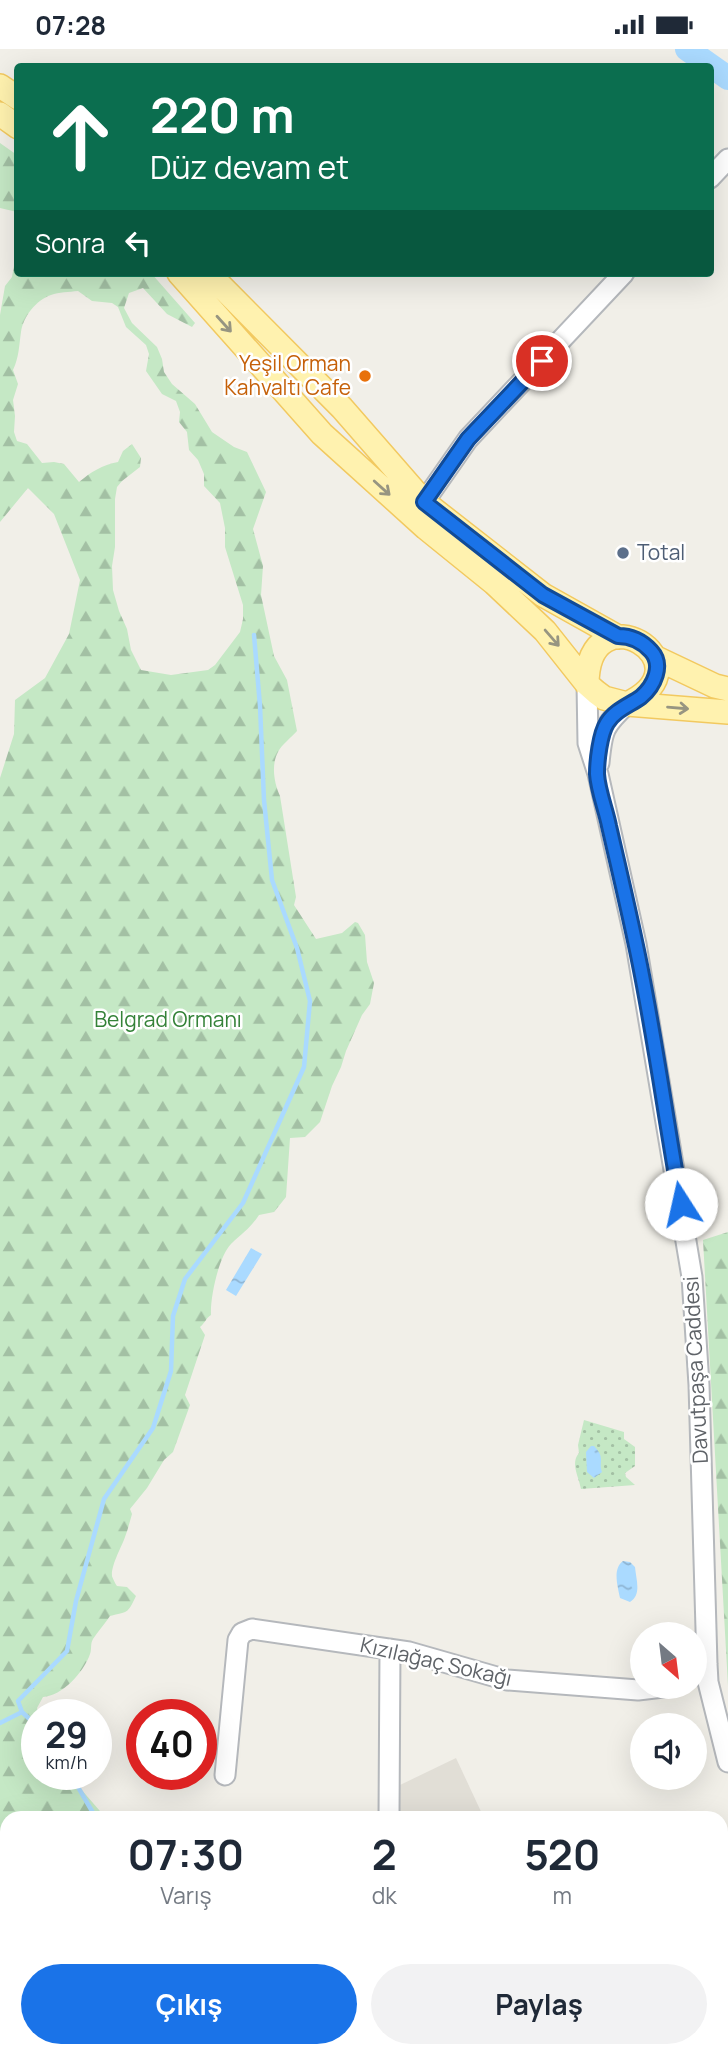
<!DOCTYPE html>
<html lang="tr">
<meta charset="utf-8">
<style>
:root{--surface:#fff;--page:#f2f2f3;--text:#1f2937;--muted:#747a83;--accent:#1a73e8}
body{margin:0;font-family:Manrope,sans-serif;background:var(--page);color:var(--text);height:100vh;display:flex;flex-direction:column;font-size:26px;white-space:nowrap}
*{box-sizing:border-box;margin:0}
p{font-size:23px;color:var(--muted)}
.icon{flex:none;width:38px;height:38px;fill:none;stroke:currentColor;stroke-width:2;stroke-linecap:round;stroke-linejoin:round}
.map{position:relative;flex:1;overflow:hidden}
.side{position:absolute;left:0px;top:1762px;width:728px;height:247px;display:flex;flex-direction:column;background:var(--surface);border-radius:21px 21px 0 0;box-shadow:0 7px 28px #0002}
.side>*{flex:none}
.top-card{position:absolute;left:14px;top:14px;width:700px;height:214px;border-radius:7px;box-shadow:0 7px 28px #0002;background:#0b6e4f;color:#fff;overflow:hidden}
.needle{width:46px;rotate:152deg}
.controls{position:absolute;left:630px;top:1573px;display:grid;gap:14px}
.controls a{display:grid;place-items:center;width:77px;height:77px;border-radius:50%;background:var(--surface);box-shadow:0 7px 28px #0002;font-size:35px}
.speed{position:absolute;left:21px;top:1650px;display:flex;gap:14px;font-size:35px;font-weight:700;text-align:center}
.speed>*{display:grid;place-content:center;width:91px;height:91px;border-radius:50%;background:var(--surface);box-shadow:0 7px 28px #0002;line-height:1}
.speed small{font-size:18px;font-weight:400}
.speed .limit{border:10px solid #d22;background:#fff;color:#111}
.pin{position:absolute;display:grid;place-items:center;width:60px;height:60px;color:#fff;margin:-30px;border:4px solid #fff;border-radius:50%;box-shadow:0 2px 7px #0007}
.me{position:absolute;width:77px;margin:-38px;rotate:350deg;stroke-linejoin:round;filter:drop-shadow(0 0 5px #0008)}
.turn{display:flex;align-items:center;gap:24px;height:147px;padding:0 21px;font-size:32px}
.turn .icon{width:91px;height:91px;stroke-width:2.5}
.turn b{display:block;font-size:49px;line-height:60px}
.then{display:flex;align-items:center;height:66px;padding:0 21px;background:#0003;gap:14px;font-size:26px}
.eta{display:flex;justify-content:space-evenly;align-items:center;height:119px;text-align:center}
.eta b{font-size:42px;font-weight:700;line-height:49px}
.button{display:flex;gap:14px;margin-top:auto;padding:14px 21px}
.button a{flex:1;height:80px;border-radius:42px;background:var(--accent);color:#fff;font-size:28px;font-weight:700;line-height:80px;text-align:center}
.button a+a{background:var(--page);color:var(--text)}
.status{display:flex;justify-content:space-between;align-items:center;height:49px;padding:0 35px;background:var(--surface);direction:ltr}
.status svg{height:19px;fill:currentColor}
.map>svg:first-child{display:block}
.education{fill:#e1ded6}
.forest{fill:url(#forest-firs);fill-rule:evenodd}
.garden{fill:url(#garden-dots)}
.water{fill:url(#water-ripples)}
.lines{fill:none;stroke-linecap:round;stroke-linejoin:round}
.stream{stroke:#aadaff;stroke-width:4.5}
.river{stroke:#aadaff;stroke-width:24}
.minor-casing{stroke:#b5b8bc;stroke-width:23}
.major-casing{stroke:#f2c960;stroke-width:26}
.minor{stroke:#fff;stroke-width:19}
.major{stroke:#fff2af;stroke-width:23}
.oneway{stroke:#979581}
.route-casing{stroke:#114b97;stroke-width:18}
.route{stroke:#1a73e8;stroke-width:12}
.food-dot{fill:#e8710a;stroke:#fff;stroke-width:2.5}
.service-dot{fill:#5c6f8a;stroke:#fff;stroke-width:2.5}
.labels{text-anchor:middle;stroke-width:5;stroke-linejoin:round;paint-order:stroke}
.food-label{font-size:21px;fill:#c56008;stroke:#fff;text-anchor:end}
.service-label{font-size:21px;fill:#4e5e75;stroke:#fff;text-anchor:start}
.park-label{font-size:21px;fill:#348238;stroke:#fff}
.street-label{font-size:21px;fill:#5f6368;stroke:#fff}
</style>
<div class="status"><b>07:28</b><svg viewBox="0 0 49 12"><path d="M0 12V9h3v3zM5 12V6h3v6zM10 12V3h3v9zM15 12V0h3v12zM26 1h20v11H26zM47 4h2v5h-2z"/></svg></div>
<div class="map">
<svg width="728" height="2008" viewBox="0 0 728 2008">
<defs>
<pattern id="forest-firs" width="22" height="20" patternUnits="userSpaceOnUse" patternTransform="scale(1.75)"><rect width="22" height="20" fill="#c5e8c5"/><path d="M5 1l3.5 6h-7zM16 11l3.5 6h-7z" fill="#a3c0a4"/></pattern>
<pattern id="garden-dots" width="8" height="8" patternUnits="userSpaceOnUse" patternTransform="scale(1.75)"><rect width="8" height="8" fill="#c5e8c5"/><path d="M2 2h.1M6 6h.1" fill="none" stroke="#a3c0a4" stroke-width="1.8" stroke-linecap="round"/></pattern>
<pattern id="water-ripples" width="26" height="14" patternUnits="userSpaceOnUse" patternTransform="scale(1.75)"><rect width="26" height="14" fill="#aadaff"/><path d="M2 4q2-2 4 0t4 0M15 11q2-2 4 0t4 0" fill="none" stroke="#8eb4d2"/></pattern>
</defs>
<rect width="100%" height="100%" fill="#f1efe8"/>
<!-- education -->
<path class="education" d="M456 1709 484 1769H400V1736Z"/>
<!-- forest -->
<path class="forest" d="M0 94 17 106V163L0 159Z
M17 210 18 224H151L195 274 192 278 167 265 143 239 129 244 124 259 132 274 157 298 162 310 164 323 172 335 195 355 212 383 234 398 247 403 266 443 253 480 263 517 261 546 274 607 287 631 297 682C291 689 282 695 278 703 271 716 274 734 280 747L296 848 294 856 316 890 342 884 355 873 358 874 365 886 367 913 374 934 370 955 362 966 346 1002 341 1018 332 1037 320 1073 305 1088 290 1089 286 1148 274 1163 259 1166C249 1181 243 1183 231 1195 219 1207 210 1248 211 1266 206 1269 205 1274 200 1278L205 1286 185 1346 190 1356 173 1403 164 1411 147 1439 130 1460 132 1465C130 1472 128 1480 125 1488 122 1497 111 1516 112 1527 112 1528 116 1536 117 1537L127 1538 136 1547C127 1566 128 1562 110 1567 105 1575 98 1582 93 1590 90 1595 92 1600 90 1605 84 1623 62 1647 43 1648L37 1659 39 1666H37V1726H75L80 1739 106 1769H7V2002H195L196 2008H0V729L14 685 15 651 45 629 69 585 80 531 54 465 28 439 0 473V266L5 237 12 228 15 211ZM78 242 92 252 112 254 118 258 126 278 146 296 149 305 146 322 162 345 176 352 180 363 179 373 187 383 189 401 198 411 204 425V437L220 454 225 479V498L243 556V570L240 583 215 616 208 621 171 626 141 621 131 601 127 580 119 562 113 541 112 517 115 498V450L117 438 122 432 140 418 141 409 132 395 123 402 118 413C102 416 91 423 79 433L64 415 54 413 42 414 27 395 17 392 14 383 15 367 13 351 18 335 13 321C19 308 19 297 21 283 23 268 36 251 51 246 59 243 69 243 78 242Z
M728 1183V1637L703 1191Z"/>
<!-- garden -->
<path class="garden" d="M584 1371 624 1383V1390L635 1398V1417L625 1424 626 1428 635 1436 581 1440C579 1428 570 1414 579 1404L578 1396Z"/>
<!-- water -->
<path class="water" d="M251 1199 262 1205 236 1247 226 1241Z
M591 1397H594C606 1409 598 1413 602 1423L594 1429 587 1423 586 1403Z
M623 1512 630 1513 635 1518C636 1530 642 1546 630 1553L620 1549C618 1538 612 1520 623 1512Z"/>
<g class="lines">
<!-- stream -->
<path class="stream" d="M0 1674 22 1663
M37 1677 22 1663 18 1652 67 1602 76 1552 104 1450 153 1379 171 1322 173 1267 185 1230 243 1154 304 1018 310 952 297 899 272 831 264 751 260 657 254 586
M71 1726 96 1769
M185 2002 186 2008"/>
<!-- river -->
<path class="river" d="M687 0 728 29"/>
<!-- minor casing -->
<g class="minor-casing">
<path id="minor" d="M710 129 728 110
M424 453 468 390 624 224
M587 635 588 694 598 725 636 895 692 1228 699 1336 707 1615 708 1633 728 1713
M599 714C602 682 603 677 627 655
M225 1726 238 1591 242 1584 252 1580 409 1603 507 1631 638 1641 663 1638
M389 1769 390 1600
M721 1932H728
M378 2008V2002"/>
</g>
<!-- major casing -->
<g class="major-casing">
<path id="major" d="M0 37 18 49
M0 65 18 78
M179 224 322 385 426 479 494 534 545 582 587 635 596 643 604 649 627 655 728 663
M208 224 342 359 424 453 543 546 618 588
M656 609 715 637 728 640
M587 635C588 538 713 614 627 655"/>
</g>
<!-- minor -->
<use href="#minor" class="minor"/>
<!-- major -->
<use href="#major" class="major"/>
</g>
<!-- one-way arrows -->
<defs><path id="oneway-shaft" d="M-6 0H5M1.5-3L5.5 0L1.5 3" fill="none" stroke-width="1.6" stroke-linecap="round" stroke-linejoin="round" transform="scale(1.75)"/></defs>
<g class="oneway">
<use href="#oneway-shaft" transform="translate(224 275) rotate(48)"/>
<use href="#oneway-shaft" transform="translate(382 439) rotate(42)"/>
<use href="#oneway-shaft" transform="translate(552 589) rotate(49)"/>
<use href="#oneway-shaft" transform="translate(678 659) rotate(5)"/>
</g>
<g class="lines">
<!-- route casing -->
<g class="route-casing">
<path id="route" d="M542 312 468 390 424 453 543 546 618 587C631 587 642 592 651 602 664 616 654 637 641 648 630 656 615 661 607 674 600 685 597 712 597 725 598 742 606 761 609 777 618 816 627 854 635 892 654 979 665 1067 681 1155"/>
</g>
<!-- route -->
<use href="#route" class="route"/>
</g>
<!-- markers -->
<circle class="food-dot" cx="365" cy="327" r="7"/>
<circle class="service-dot" cx="623" cy="504" r="7"/>
<g class="labels">
<!-- food labels -->
<g class="food-label">
<text x="351" y="322">Yeşil Orman<tspan x="351" dy="24">Kahvaltı Cafe</tspan></text>
</g>
<!-- service labels -->
<g class="service-label">
<text x="637" y="511">Total</text>
</g>
<!-- park labels -->
<g class="park-label">
<text x="168" y="978">Belgrad Ormanı</text>
</g>
<!-- street labels -->
<g class="street-label">
<text transform="translate(696 1321) rotate(-93)" y="7">Davutpaşa Caddesi</text>
<text transform="translate(436 1613) rotate(13)" y="7">Kızılağaç Sokağı</text>
</g>
</g>
</svg>
<div class="controls">
<a><svg class="needle" viewBox="-14 -14 28 28"><path d="M0-13l5 13h-10z" fill="#e53935"/><path d="M0 13l5-13h-10z" fill="#747a83"/></svg></a>
<a><svg class="icon" aria-label="sound" viewBox="0 0 24 24"><path d="M4 9h4l5-4v14l-5-4H4zM17 9q2 3 0 6"/></svg></a>
</div>
<div class="speed"><div>29<small>km/h</small></div><div class="limit">40</div></div>
<div class="pin" style="left:542px;top:312px;background:#d93025"><svg class="icon" aria-label="arrive" viewBox="0 0 24 24"><path d="M6 21V4h12l-3 4 3 4H6"/></svg></div>
<svg class="me" style="left:681px;top:1155px" viewBox="-20 -20 40 40"><circle r="19" fill="#fff"/><path d="M0-13L10 11 0 6-10 11z" fill="#1a73e8"/></svg>
<div class="top-card">
<div class="turn"><svg class="icon" aria-label="ahead" viewBox="0 0 24 24"><path d="M12 20V5M6 11l6-6 6 6"/></svg><div><b>220 m</b>Düz devam et</div></div>
<div class="then">Sonra<svg class="icon" aria-label="left" viewBox="0 0 24 24"><path d="M17 20v-9H6M10 6l-5 5 5 5"/></svg></div>
</div>
<section class="side">
<div class="eta">
<div><b>07:30</b><p>Varış</p></div>
<div><b>2</b><p>dk</p></div>
<div><b>520</b><p>m</p></div>
</div>
<div class="button"><a>Çıkış</a><a>Paylaş</a></div>
</section>
</div>
